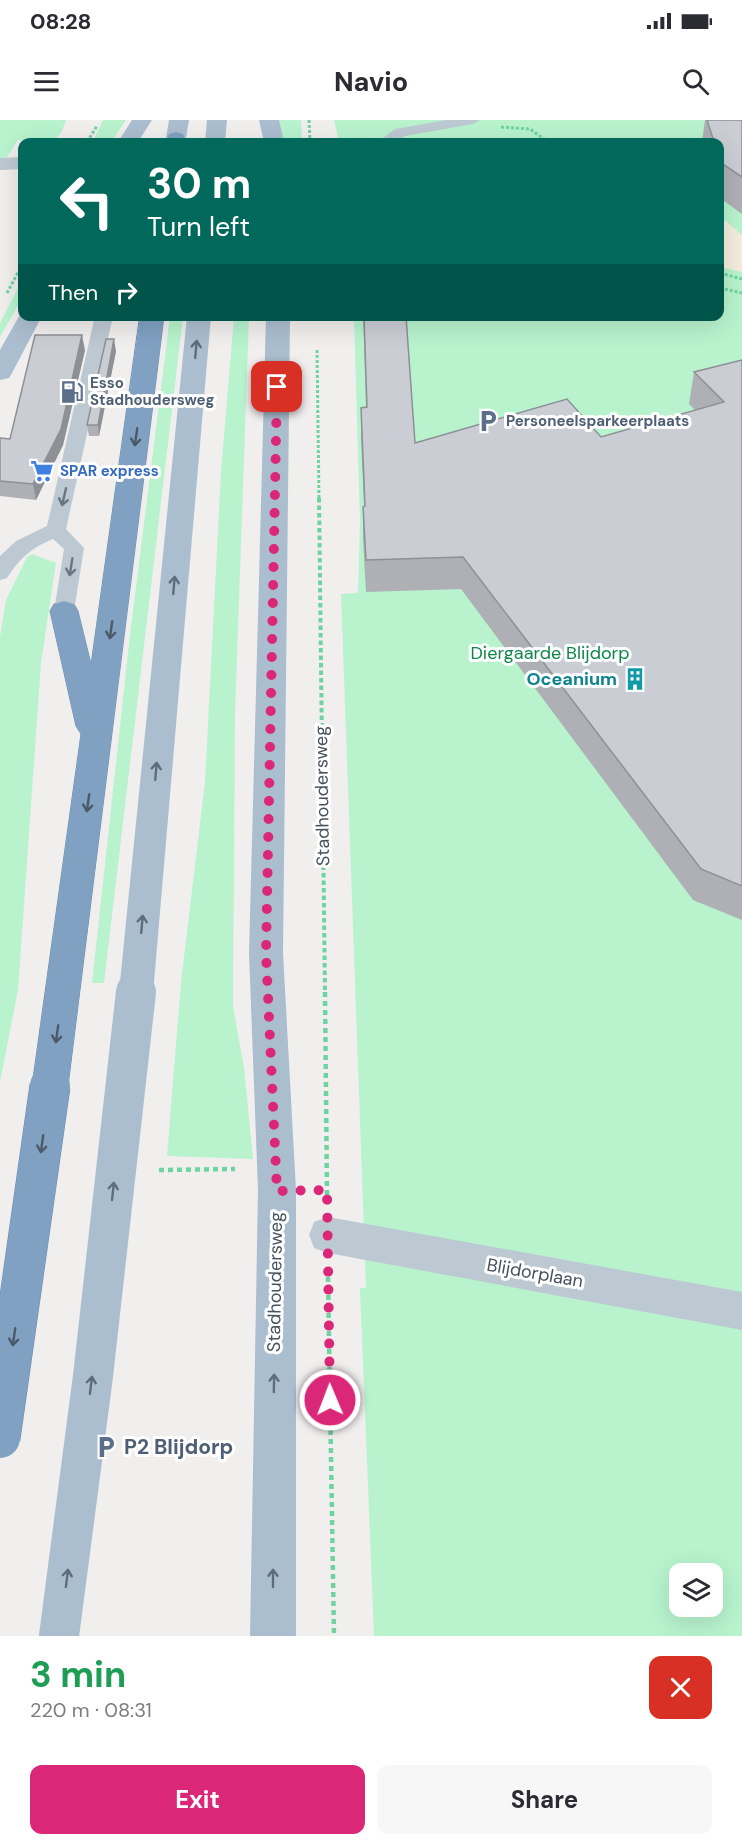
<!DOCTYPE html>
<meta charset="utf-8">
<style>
:root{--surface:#fff;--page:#f7f7f7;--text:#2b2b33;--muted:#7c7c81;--accent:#db2777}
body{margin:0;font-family:"DM Sans",sans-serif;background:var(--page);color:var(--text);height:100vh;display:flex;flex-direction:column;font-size:22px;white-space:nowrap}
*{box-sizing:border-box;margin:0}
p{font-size:20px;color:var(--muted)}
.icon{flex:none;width:33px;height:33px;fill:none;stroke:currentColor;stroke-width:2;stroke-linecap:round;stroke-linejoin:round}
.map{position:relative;height:1516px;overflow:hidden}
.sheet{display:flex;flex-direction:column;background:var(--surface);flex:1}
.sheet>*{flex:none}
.banner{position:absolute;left:18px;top:18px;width:706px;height:183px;border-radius:12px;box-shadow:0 6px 24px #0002;background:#00695c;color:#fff;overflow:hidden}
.tools{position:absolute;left:669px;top:1443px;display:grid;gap:12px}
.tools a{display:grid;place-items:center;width:54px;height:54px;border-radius:12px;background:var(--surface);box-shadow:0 6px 24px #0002;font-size:30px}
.pin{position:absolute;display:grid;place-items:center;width:51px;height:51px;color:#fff;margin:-26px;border-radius:12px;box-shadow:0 3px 9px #0006}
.me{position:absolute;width:66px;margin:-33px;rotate:359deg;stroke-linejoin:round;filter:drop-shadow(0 0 4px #0008)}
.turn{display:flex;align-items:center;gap:21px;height:126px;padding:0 30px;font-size:27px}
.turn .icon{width:78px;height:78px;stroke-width:2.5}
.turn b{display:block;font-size:42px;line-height:51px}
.then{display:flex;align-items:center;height:57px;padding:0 30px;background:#0003;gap:12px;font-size:22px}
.round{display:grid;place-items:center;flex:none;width:63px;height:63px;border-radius:12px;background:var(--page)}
.headline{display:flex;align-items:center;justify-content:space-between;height:102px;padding:0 30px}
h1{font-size:36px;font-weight:700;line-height:45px;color:#1e9e55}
.cta{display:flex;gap:12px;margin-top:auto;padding:12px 30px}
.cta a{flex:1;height:69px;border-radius:12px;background:var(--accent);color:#fff;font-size:24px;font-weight:700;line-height:69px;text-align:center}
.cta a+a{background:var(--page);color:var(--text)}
.status{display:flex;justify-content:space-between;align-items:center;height:42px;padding:0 30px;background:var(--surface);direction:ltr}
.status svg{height:16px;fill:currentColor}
header{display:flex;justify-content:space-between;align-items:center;height:78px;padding:0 30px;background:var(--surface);font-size:27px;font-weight:700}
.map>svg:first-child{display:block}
.green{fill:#b8f3ce;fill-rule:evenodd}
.sand{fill:#f4eddd}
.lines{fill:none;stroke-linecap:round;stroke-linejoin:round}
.highway-casing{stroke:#6c8cae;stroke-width:1}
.path-far2{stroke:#6dd4a0;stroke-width:3;stroke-dasharray:3 2;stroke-linecap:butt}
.path-far1{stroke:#6dd4a0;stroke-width:4;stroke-dasharray:4.5 3;stroke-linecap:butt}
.path{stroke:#6dd4a0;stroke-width:4.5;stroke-dasharray:5 4;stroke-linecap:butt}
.lane{fill:#bdc9d2;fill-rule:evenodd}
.street{fill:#bdc9d2;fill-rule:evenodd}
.primary{fill:#abbed0;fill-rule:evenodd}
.highway{fill:#81a1c2;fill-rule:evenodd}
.highway-bridge-casing{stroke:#6c8cae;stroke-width:41;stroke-linecap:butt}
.primary-bridge-far1{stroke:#abbed0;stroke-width:31}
.primary-bridge{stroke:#abbed0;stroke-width:40}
.highway-bridge{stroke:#81a1c2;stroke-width:40}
.wall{fill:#aeb0b6}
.shaded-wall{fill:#8d9094}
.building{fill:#cacdd4;stroke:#8d9094;stroke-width:1.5}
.oneway{stroke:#5e6d7a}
.oneway2{stroke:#4b5a68}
.oneway3{stroke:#697681}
.route{stroke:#db2777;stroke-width:10;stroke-dasharray:0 18}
.labels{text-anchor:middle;stroke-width:6;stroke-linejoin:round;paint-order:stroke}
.far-service-label{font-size:15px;font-weight:bold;fill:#4e5e75;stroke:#fff;text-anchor:start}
.far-shop-label{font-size:15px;font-weight:bold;fill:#366cbe;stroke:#fff;text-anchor:start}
.park-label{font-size:18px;fill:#0e8649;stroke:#fff}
.culture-label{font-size:18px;font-weight:bold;fill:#0d838f;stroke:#fff;text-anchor:end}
.street-label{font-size:18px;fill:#45525e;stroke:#fff}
.near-service-label{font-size:21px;font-weight:bold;fill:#4e5e75;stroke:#fff;text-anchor:start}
</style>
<div class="status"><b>08:28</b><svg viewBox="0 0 49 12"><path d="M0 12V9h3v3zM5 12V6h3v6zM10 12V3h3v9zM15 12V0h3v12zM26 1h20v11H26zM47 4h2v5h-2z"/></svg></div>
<header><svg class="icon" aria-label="menu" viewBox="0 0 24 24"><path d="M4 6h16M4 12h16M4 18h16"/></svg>Navio<svg class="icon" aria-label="search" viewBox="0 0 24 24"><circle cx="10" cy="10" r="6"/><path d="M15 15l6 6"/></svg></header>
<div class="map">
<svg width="742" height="1516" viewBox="0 0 742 1516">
<rect width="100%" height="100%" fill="#f1eeee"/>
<!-- green -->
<path class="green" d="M0 0H66L62 11 53 22 18 20 7 37 0 39Z
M103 0H126L111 22H93Z
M277 0H301L302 22H282Z
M334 0H742V1516H374L360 1168H366L341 474 358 473 360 401 354 197 720 196V22H339ZM680 1454H712V1486H680Z
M22 160V178L0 217V203Z
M170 197H183L104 863H92L130 515Z
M234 197H249L235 594 233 886 244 948 253 1039 167 1036 181 862 205 662 221 352Z
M32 434 56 443 41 543 18 870 0 962V517L6 480 27 437Z"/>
<!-- sand -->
<path class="sand" d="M720 96 742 115V152L720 147Z"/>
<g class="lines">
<!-- highway casing -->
<g class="highway-casing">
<path id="highway" d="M176 12 183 14 186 22H166L169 14Z
M140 196H164L68 966 63 977 50 982 37 977 32 966 81 614 76 606 50 491 54 484 64 481 74 484 78 491 91 544Z"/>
</g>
<!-- path-far2 -->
<path class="path-far2" d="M309 0 310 22
M501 7 530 9 548 22
M87 22 97 6
M720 153 742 159
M720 168 742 173
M7 173 22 145
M317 230 319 379"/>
<!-- path-far1 -->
<path class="path-far1" d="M319 378 325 873"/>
<!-- path -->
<path class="path" d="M325 872 327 1075
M159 1050 235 1049
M328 1157 334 1516"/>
<!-- lane -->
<path class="lane" d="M446 0H480L473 4 405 16 395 22H378L395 9Z
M95 196H113L66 409 84 428 74 491 71 496 64 498 57 496 54 491 64 429 53 419C31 428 20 438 7 458L0 460V436L16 421 47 406Z"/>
<!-- street -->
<path class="street" d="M22 37V49L0 50V38Z
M328 1097 742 1172V1210L328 1133 314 1128 309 1115 314 1102Z"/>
<!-- primary -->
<path class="primary" d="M132 0H152L138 22H118Z
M169 0H189L186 18 183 22H169L166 18Z
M207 0H227L225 22H205Z
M259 0H279L284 22H264Z
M22 191V196H42L12 253 9 258 0 260V230Z
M187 196H211L154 862 149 872 137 876 125 872 120 862Z
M266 196H290L283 833 296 1070V1516H250L258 1070 249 833Z"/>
<!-- highway -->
<use href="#highway" class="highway"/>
<!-- highway-bridge casing -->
<g class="highway-bridge-casing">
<path id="highway-bridge" d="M0 1318 50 966"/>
</g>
<!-- primary-bridge-far1 -->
<path class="primary-bridge-far1" d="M136 873 137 862"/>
<!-- primary-bridge -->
<path class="primary-bridge" d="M59 1516 93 1256 136 872"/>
<!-- highway-bridge -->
<use href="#highway-bridge" class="highway-bridge"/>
</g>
<!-- wall -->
<path class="wall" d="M705 0H742V94L720 78V22H702Z
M363 196H406L415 323 601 317 695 290 689 284 694 252 742 240V800L693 780 461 469 366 472 363 419V387L364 386 361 320V288L366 287Z
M85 230 63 325 36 380 0 376V318L10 319Z
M116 231 99 316H89L87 305Z"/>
<!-- shaded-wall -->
<path class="shaded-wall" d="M82 215 85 230 63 325 36 380 33 364Z
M114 219 116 231 99 316 98 305Z"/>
<!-- building -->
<path class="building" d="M707 0H742V57L720 42V22H714Z
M364 196H406L415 323 567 279 601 317 724 282 694 252 742 240V766L701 749 463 437 366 440 363 387 365 386 361 288 367 287Z
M35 215H82L61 309 33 364 0 361V318L10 319Z
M106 219H114L98 305H87Z"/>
<!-- one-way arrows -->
<defs><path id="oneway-shaft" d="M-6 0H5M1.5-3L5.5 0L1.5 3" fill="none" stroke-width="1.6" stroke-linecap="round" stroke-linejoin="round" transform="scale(1.5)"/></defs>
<g class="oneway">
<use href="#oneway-shaft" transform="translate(196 229) rotate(-85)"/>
<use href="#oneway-shaft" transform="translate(174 465) rotate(-85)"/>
<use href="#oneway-shaft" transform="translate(156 651) rotate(-85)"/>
<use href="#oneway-shaft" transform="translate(142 804) rotate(-85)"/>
<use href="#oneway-shaft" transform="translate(113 1071) rotate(-84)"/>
<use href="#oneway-shaft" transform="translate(274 1263) rotate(-89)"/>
<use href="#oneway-shaft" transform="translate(91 1265) rotate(-83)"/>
<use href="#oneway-shaft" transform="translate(67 1458) rotate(-83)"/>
<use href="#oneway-shaft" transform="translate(273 1458) rotate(-90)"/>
</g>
<g class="oneway2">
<use href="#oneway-shaft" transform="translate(136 317) rotate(98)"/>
<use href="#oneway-shaft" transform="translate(111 510) rotate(98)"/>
<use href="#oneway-shaft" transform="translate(88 683) rotate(98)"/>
<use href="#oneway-shaft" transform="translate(57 914) rotate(98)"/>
<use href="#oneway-shaft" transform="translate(42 1024) rotate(98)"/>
<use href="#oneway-shaft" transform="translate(14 1217) rotate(98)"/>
</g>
<g class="oneway3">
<use href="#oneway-shaft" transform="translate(64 377) rotate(103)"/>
<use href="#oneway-shaft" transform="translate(71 447) rotate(99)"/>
</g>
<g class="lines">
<!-- route -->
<path class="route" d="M277 267 266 833 277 1071 327 1070 330 1280"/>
</g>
<!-- icons -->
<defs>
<g id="fuel-bare" transform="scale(1.8)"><path d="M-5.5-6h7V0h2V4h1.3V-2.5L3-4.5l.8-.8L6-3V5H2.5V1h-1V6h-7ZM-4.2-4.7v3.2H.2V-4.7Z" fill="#5c6f8a" stroke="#fff" stroke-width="2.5" paint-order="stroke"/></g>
<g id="parking-bare" transform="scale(1.8)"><path d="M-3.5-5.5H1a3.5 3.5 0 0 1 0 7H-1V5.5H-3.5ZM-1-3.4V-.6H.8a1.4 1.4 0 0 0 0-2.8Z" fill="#5c6f8a" stroke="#fff" stroke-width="2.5" paint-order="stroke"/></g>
<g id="supermarket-bare" transform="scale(1.8)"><path d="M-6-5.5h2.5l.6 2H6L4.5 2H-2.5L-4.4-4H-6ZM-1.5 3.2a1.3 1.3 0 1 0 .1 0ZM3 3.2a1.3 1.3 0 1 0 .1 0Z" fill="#3f7fe0" stroke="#fff" stroke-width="2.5" paint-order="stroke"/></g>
<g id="building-bare" transform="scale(1.8)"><path d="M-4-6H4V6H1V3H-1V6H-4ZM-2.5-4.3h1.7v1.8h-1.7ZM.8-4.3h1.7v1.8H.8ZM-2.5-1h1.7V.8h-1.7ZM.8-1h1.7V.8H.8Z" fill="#0f9aa8" stroke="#fff" stroke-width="2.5" paint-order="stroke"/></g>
</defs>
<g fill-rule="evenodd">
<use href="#fuel-bare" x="72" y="272"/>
<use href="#parking-bare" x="488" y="301"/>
<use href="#supermarket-bare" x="42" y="351"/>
<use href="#building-bare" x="635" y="559"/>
<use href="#parking-bare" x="106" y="1327"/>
</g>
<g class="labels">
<!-- far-service labels -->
<g class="far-service-label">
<text x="90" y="268">Esso<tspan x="90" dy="17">Stadhoudersweg</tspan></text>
<text x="506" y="306">Personeelsparkeerplaats</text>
</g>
<!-- far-shop labels -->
<g class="far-shop-label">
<text x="60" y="356">SPAR express</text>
</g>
<!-- park labels -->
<g class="park-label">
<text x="550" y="539">Diergaarde Blijdorp</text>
</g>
<!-- culture labels -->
<g class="culture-label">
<text x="617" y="565">Oceanium</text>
</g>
<!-- street labels -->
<g class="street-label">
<text transform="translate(322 676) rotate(-91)" y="6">Stadhoudersweg</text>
<text transform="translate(535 1153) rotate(10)" y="6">Blijdorplaan</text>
<text transform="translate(275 1162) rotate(-89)" y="6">Stadhoudersweg</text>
</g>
<!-- near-service labels -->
<g class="near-service-label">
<text x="124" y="1334">P2 Blijdorp</text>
</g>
</g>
</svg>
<div class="tools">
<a><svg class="icon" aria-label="layers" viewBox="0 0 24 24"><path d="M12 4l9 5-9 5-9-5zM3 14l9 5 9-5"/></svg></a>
</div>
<div class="pin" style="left:277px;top:267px;background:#d93025"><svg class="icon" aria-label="arrive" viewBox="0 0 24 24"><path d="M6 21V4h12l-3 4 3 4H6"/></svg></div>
<svg class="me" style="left:330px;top:1280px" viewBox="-20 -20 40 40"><circle r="17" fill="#db2777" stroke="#fff" stroke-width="3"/><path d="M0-11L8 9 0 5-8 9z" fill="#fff"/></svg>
<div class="banner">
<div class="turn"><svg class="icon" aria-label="left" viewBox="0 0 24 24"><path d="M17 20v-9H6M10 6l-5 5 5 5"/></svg><div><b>30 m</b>Turn left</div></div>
<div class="then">Then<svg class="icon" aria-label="right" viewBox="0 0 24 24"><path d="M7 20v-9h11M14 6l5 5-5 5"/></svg></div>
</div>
</div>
<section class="sheet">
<div class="headline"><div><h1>3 min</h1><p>220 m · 08:31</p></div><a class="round" style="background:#d93025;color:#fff"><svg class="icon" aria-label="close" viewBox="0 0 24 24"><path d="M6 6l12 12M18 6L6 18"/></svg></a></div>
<div class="cta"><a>Exit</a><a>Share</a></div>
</section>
